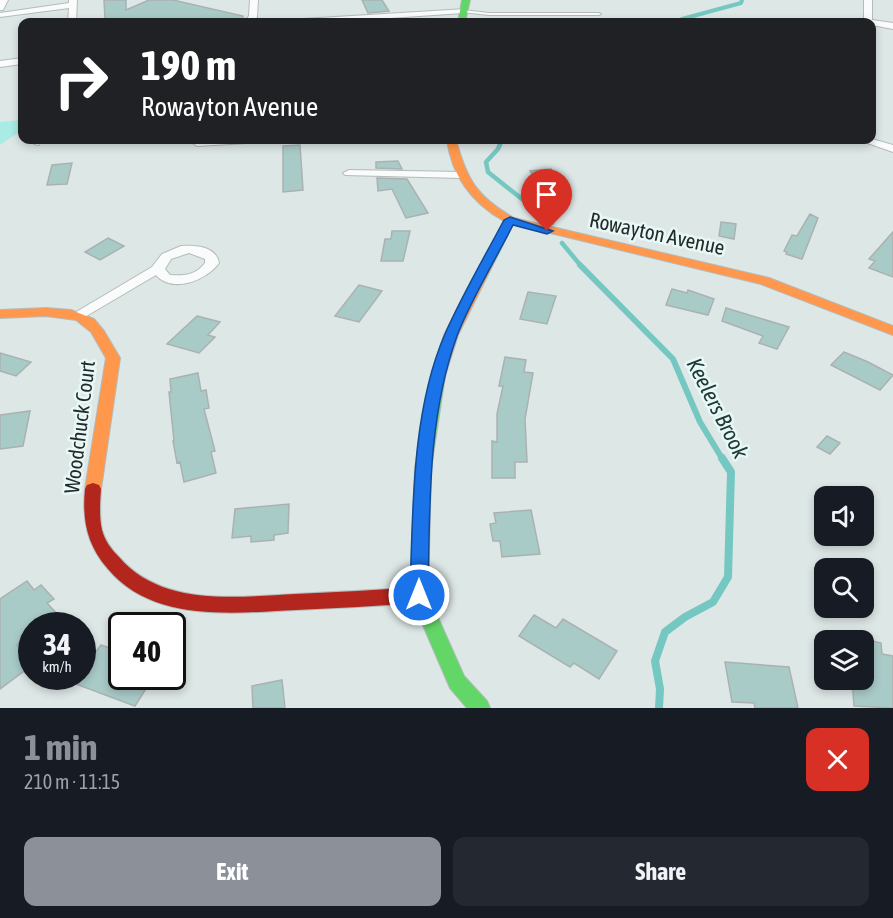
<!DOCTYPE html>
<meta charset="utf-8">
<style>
:root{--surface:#171b24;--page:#242831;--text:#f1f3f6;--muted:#9ea1a6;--accent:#8c9099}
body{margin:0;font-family:"Asap Condensed",sans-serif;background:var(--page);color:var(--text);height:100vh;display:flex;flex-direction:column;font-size:22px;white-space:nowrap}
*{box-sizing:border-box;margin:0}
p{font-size:20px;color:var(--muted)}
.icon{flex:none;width:33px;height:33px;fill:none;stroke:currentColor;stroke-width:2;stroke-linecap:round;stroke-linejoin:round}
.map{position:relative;height:708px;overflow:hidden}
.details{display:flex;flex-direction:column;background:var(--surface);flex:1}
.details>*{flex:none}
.top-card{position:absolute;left:18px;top:18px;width:858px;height:126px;border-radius:12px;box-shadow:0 3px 9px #0003;background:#202124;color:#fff;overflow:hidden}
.fabs{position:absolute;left:814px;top:486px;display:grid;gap:12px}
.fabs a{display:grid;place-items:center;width:60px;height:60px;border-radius:12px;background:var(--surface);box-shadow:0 3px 9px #0003;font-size:30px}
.speed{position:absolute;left:18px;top:612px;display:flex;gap:12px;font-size:30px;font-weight:700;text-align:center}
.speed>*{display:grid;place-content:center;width:78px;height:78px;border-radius:50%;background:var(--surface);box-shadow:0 3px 9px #0003;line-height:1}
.speed small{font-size:15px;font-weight:400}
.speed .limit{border:3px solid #111;border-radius:9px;background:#fff;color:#111}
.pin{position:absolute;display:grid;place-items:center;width:51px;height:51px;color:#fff;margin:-62px -26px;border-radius:50% 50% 50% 0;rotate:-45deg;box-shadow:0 0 6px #0007}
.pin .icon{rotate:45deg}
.me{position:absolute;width:66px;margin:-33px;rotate:0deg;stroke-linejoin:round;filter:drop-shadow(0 0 4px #0008)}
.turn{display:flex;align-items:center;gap:21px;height:126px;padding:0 24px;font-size:27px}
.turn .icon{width:78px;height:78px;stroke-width:2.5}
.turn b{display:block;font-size:42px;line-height:51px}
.round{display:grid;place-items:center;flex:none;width:63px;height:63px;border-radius:12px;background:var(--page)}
.headline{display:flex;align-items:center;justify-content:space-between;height:102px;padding:0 24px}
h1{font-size:36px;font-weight:700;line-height:45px;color:var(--accent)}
.action{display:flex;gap:12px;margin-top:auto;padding:12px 24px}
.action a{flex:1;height:69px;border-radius:12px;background:var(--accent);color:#fff;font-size:24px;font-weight:700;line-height:69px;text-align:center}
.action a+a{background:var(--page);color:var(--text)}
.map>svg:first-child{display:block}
.green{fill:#a9ebe5}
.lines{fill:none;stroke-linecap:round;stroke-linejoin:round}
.stream-far3{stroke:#75c8c1;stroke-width:4}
.stream-far2{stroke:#75c8c1;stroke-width:4.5}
.stream-far1{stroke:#75c8c1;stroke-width:6}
.stream{stroke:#75c8c1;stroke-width:8}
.building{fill:#a9cbc8;stroke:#aab2b1;stroke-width:1.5}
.lane-casing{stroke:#b4bbbb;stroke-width:2}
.street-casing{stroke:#b4bbbb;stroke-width:2}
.fast-casing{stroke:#b4bbbb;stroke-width:2}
.slow-casing{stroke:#b4bbbb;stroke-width:2}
.jam-casing{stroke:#b4bbbb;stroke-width:2}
.lane{fill:#fafbfb;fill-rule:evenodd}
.street{fill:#fafbfb;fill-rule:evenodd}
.fast{fill:#63d668;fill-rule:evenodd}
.slow{fill:#ff974d;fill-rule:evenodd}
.jam{fill:#b3261e;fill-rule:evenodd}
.route{fill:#1a73e8;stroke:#114b97;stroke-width:1.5}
.labels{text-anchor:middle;stroke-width:5;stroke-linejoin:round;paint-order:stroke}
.street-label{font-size:21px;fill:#242a2a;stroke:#e7f8f6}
.water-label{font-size:22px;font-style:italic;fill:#203a37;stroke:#e7f8f6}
</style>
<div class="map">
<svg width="893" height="708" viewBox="0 0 893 708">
<rect width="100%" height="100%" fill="#dde7e6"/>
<!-- green -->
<path class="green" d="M22 120V130L0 145V122Z"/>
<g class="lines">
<!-- stream-far3 -->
<path class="stream-far3" d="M679 22 682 19 741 3 742 0"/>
<!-- stream-far2 -->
<path class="stream-far2" d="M502 140 498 149 486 162 488 172 552 223
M562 243 581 266"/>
<!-- stream-far1 -->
<path class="stream-far1" d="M580 265 673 359 700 422 723 460"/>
<!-- stream -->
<path class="stream" d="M659 708 660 689 655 661 665 632 685 617 713 602 728 577 731 472 722 458"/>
</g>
<!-- building -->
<path class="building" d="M104 0H126V10L149 0H173L243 16V20L242 22H97L105 19Z
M362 0H382L389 11 368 13Z
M300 145 303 190 283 192V146Z
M398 161 402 169 376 168V162Z
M72 163 67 184 47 185 52 165Z
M551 169 568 193 550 196 544 187 540 188 530 171Z
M377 178 407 179 428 213 406 218 392 189 378 191Z
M810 214 818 218 802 259 786 254 787 252 784 251 792 235 797 236Z
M721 222 736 224 734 239 719 236Z
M392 231H410L403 261H381L385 239H391Z
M893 232V277L869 268 875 261 869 259Z
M108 238 124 246 100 260 85 252Z
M359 285 382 291 359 322 335 316Z
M672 289 687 293 688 290 714 299 708 315 666 305Z
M528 292 556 296 547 324 520 319Z
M726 308 789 327 777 349 759 343 763 336 722 321Z
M197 316 220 322 208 335 215 337 199 353 167 344Z
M844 352 868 362 893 375 880 390 831 365Z
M0 353 31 362 16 376 0 371Z
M505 357 526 360 524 372 533 373 525 419 527 462H515V478H492V441L497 442V414L503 386H499Z
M198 373 201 391 206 390 209 408 204 409 215 451 211 452 216 473 184 482 180 462 177 463 173 441H174L169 392H171L170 379Z
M30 411 23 446 0 449V415Z
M827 436 840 443 830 454 817 447Z
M289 504 288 533 274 535V540L251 542V536L232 538 235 509Z
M531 510 540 554 502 557 500 541H493L490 524 496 523 494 513Z
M27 581 34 590 41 585 54 599 47 603 58 615 43 626H32V634L17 645 32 662V665L0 689V599Z
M534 615 556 628 563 619 617 651 599 679 574 663 570 667 519 636Z
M864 639 881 643 882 654 893 656V708L854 706 852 680H864Z
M101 645 122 652V676H154L135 706 73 683 78 676H82V670Z
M725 662 789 667 798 708H755L754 703 732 702Z
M282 680 285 708H253L252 686Z"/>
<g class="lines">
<!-- lane casing -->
<g class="lane-casing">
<path id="lane" d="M463 10 489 13H599L601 14 599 15H489L462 12 461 11Z
M36 140H41L39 145 34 144Z
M246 140H268L265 142 197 146 194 144 197 142Z"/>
</g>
<!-- street casing -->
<g class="street-casing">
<path id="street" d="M0 0H8L3 10H0Z
M69 0H77L76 22H68L69 8 0 17V13L69 3Z
M250 0H258L257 17 252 22H244L249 16Z
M864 0H872V20L893 23V29L872 25V22H837L841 19H864Z
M466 9V13H463L332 22H299L303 19Z
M22 58V64L0 67V61Z
M872 139 893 145V152L859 140Z
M349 170 461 172 467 175 461 178 345 175 343 173Z
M181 246C195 245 216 246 219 263 207 280 173 294 156 275L83 318 78 319 71 315 152 267 162 254ZM189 253 205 259V263C196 275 185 276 170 275L165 269 171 259Z"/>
</g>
<!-- fast casing -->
<g class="fast-casing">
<path id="fast" d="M462 0H470L465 22H458Z
M438 371 445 376 431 468 428 595 464 676 487 701 490 708H467L450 688 410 595 415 468 431 376Z"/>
</g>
<!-- slow casing -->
<g class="slow-casing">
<path id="slow" d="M447 140H456C467 180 477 197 514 218L769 278 893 326V335L761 284 513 224 458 335 445 376 438 381 433 379 431 376 444 335 504 221C472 203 452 176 447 140Z
M46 308 71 310 94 319 104 331 120 358 101 489 99 493 93 495 87 493 85 489 106 358 91 332 76 320 46 316 0 318V310Z"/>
</g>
<!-- jam casing -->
<g class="jam-casing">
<path id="jam" d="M93 483 99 485 101 489C100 502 99 517 102 530 105 541 111 549 119 557 162 607 235 597 295 594 337 592 378 590 419 587L425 590 428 595 425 600 419 603C378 606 337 608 296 610 234 613 153 623 108 569 87 545 82 520 85 489L87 485Z"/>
</g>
<!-- lane -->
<use href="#lane" class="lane"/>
<!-- street -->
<use href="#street" class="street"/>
<!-- fast -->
<use href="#fast" class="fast"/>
<!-- slow -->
<use href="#slow" class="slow"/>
<!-- jam -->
<use href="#jam" class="jam"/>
</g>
<!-- route -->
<path class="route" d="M510 217 553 231 547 234 513 225C496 259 470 301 457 336 427 419 430 508 428 595L425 601 419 603 413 601 410 595C413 512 411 412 445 334 462 295 484 258 504 220Z"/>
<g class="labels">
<!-- street labels -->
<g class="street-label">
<text transform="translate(657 234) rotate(12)" y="7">Rowayton Avenue</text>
<text transform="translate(80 427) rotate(-83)" y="7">Woodchuck Court</text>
</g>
<!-- water labels -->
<g class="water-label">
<text transform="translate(718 408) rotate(63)" y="8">Keelers Brook</text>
</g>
</g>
</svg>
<div class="fabs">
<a><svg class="icon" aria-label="sound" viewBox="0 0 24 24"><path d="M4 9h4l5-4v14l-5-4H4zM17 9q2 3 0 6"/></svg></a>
<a><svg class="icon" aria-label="search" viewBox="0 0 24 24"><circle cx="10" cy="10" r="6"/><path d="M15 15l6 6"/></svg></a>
<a><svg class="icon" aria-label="layers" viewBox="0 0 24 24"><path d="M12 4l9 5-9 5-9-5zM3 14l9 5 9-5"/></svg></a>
</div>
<div class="speed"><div>34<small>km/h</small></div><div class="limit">40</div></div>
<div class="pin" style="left:547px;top:231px;background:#d93025"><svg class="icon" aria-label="arrive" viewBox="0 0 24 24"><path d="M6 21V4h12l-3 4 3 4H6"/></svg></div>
<svg class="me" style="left:419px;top:595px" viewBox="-20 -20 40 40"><circle r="17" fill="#1a73e8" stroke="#fff" stroke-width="3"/><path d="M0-11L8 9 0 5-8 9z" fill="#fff"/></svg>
<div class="top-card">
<div class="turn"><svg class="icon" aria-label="right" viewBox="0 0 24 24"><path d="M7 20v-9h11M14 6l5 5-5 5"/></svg><div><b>190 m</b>Rowayton Avenue</div></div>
</div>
</div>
<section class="details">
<div class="headline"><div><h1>1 min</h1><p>210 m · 11:15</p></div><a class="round" style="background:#d93025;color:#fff"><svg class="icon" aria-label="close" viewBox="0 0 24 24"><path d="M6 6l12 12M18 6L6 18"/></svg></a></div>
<div class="action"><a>Exit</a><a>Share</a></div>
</section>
